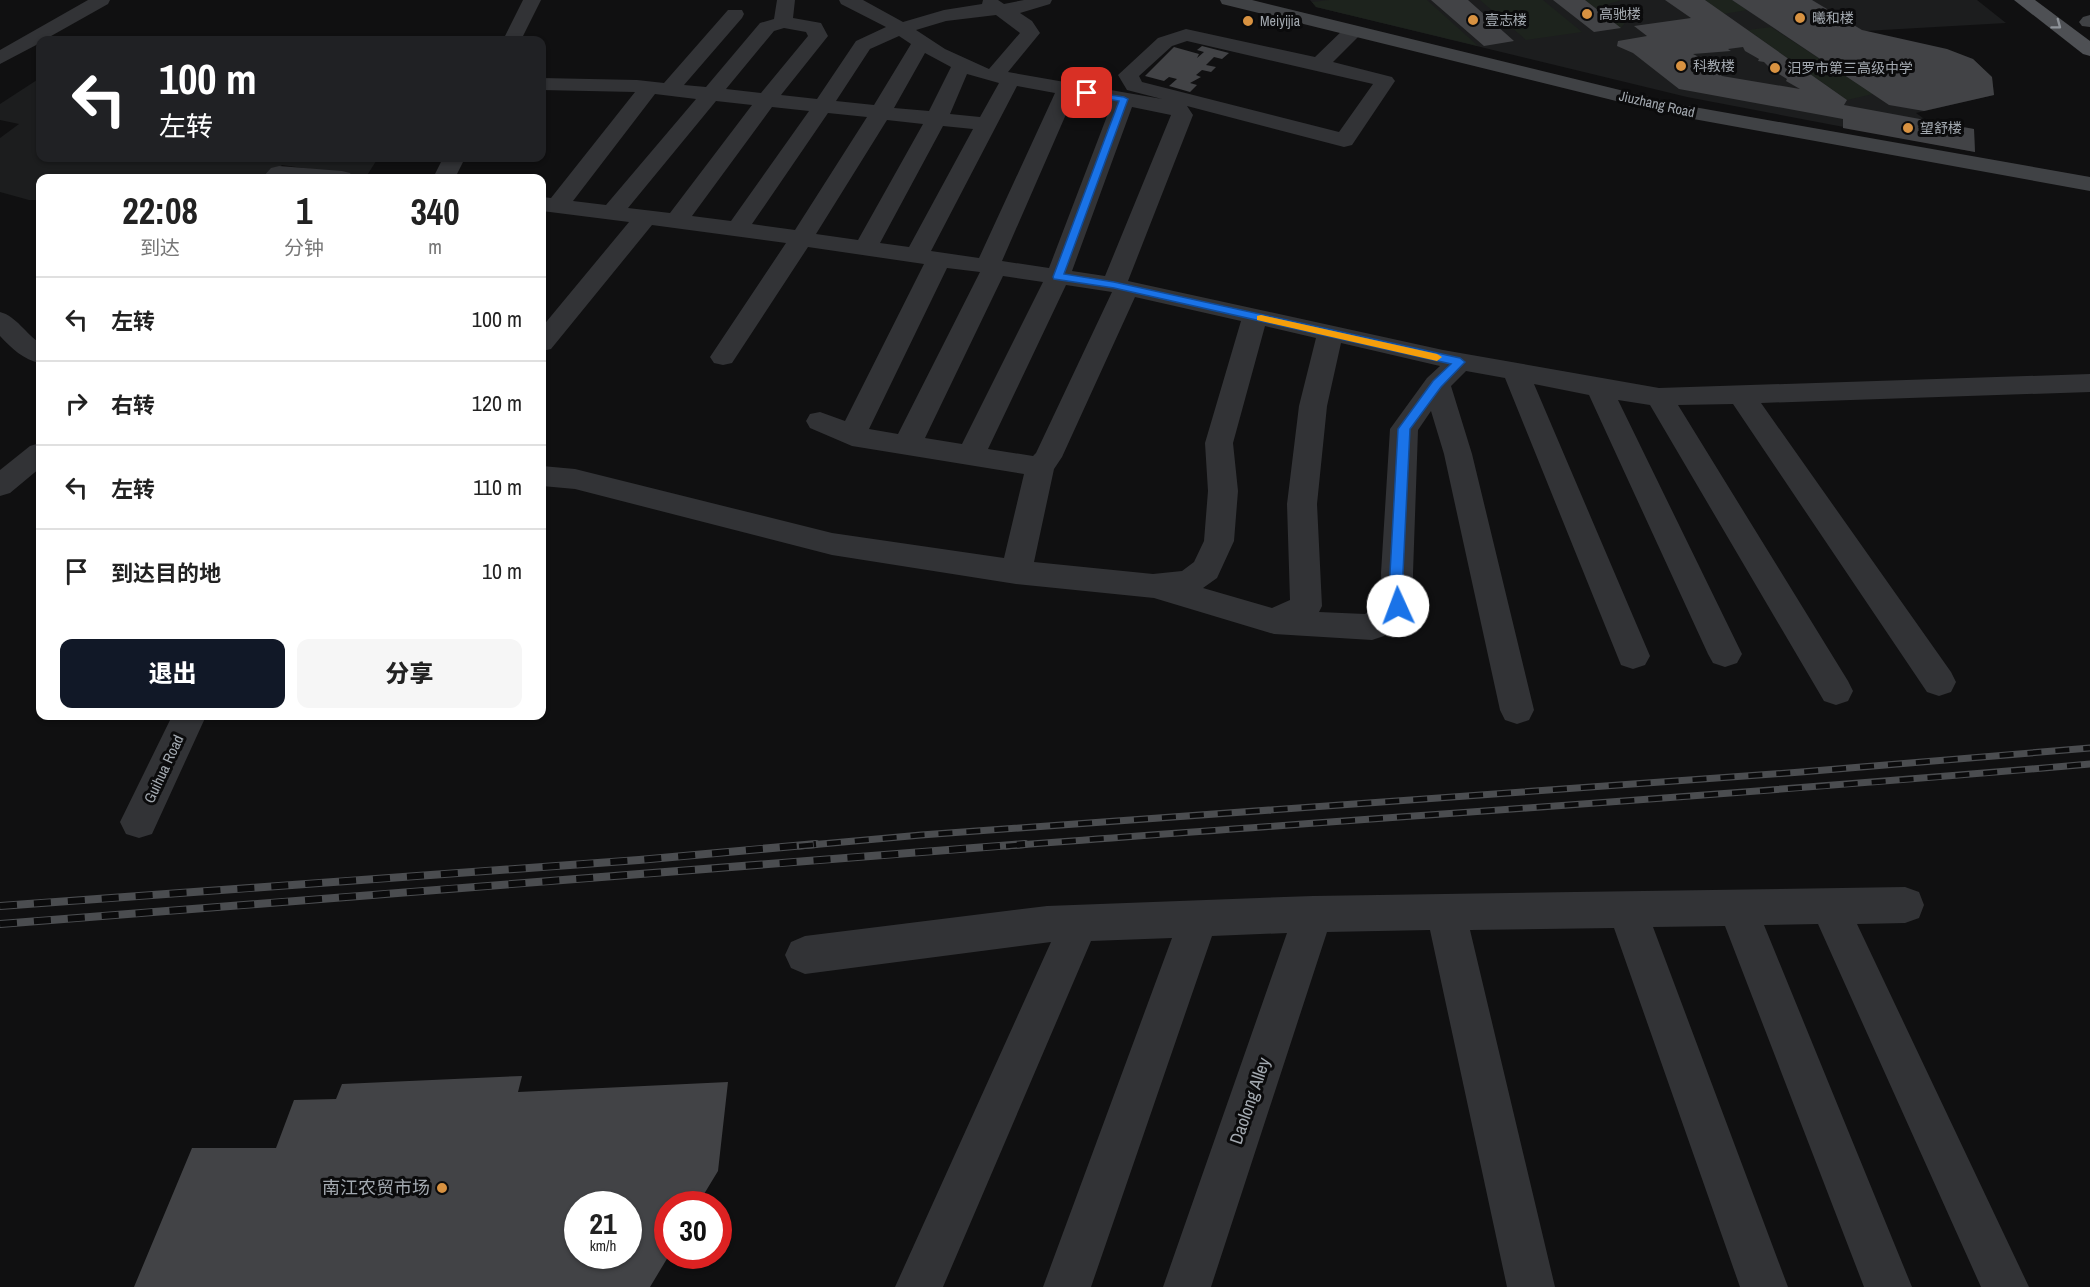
<!DOCTYPE html>
<html lang="zh">
<meta charset="utf-8">
<style>
:root{--surface:#fff;--page:#f6f6f6;--text:#222;--muted:#767676;--line:#e0e0e0;--accent:#111827}
body{margin:0;font-family:"Archivo Narrow","Noto Sans SC",sans-serif;background:var(--page);color:var(--text);height:100vh;display:flex;flex-direction:column;font-size:22px;white-space:nowrap}
*{box-sizing:border-box;margin:0}
p{font-size:20px;color:var(--muted)}
.icon{flex:none;width:33px;height:33px;fill:none;stroke:currentColor;stroke-width:2;stroke-linecap:round;stroke-linejoin:round}
.map{position:relative;flex:1;overflow:hidden}
.details{position:absolute;left:36px;top:174px;width:510px;height:546px;display:flex;flex-direction:column;background:var(--surface);border-radius:12px;box-shadow:0 2px 4px #0004}
.details>*{flex:none}
.hud{position:absolute;left:36px;top:36px;width:510px;height:126px;border-radius:12px;box-shadow:0 2px 4px #0004;background:#202124;color:#fff;overflow:hidden}
.speed{position:absolute;left:564px;top:1191px;display:flex;gap:12px;font-size:30px;font-weight:700;text-align:center}
.speed>*{display:grid;place-content:center;width:78px;height:78px;border-radius:50%;background:var(--surface);box-shadow:0 2px 4px #0004;line-height:1}
.speed small{font-size:15px;font-weight:400}
.speed .limit{border:9px solid #d22;background:#fff;color:#111}
.pin{position:absolute;display:grid;place-items:center;width:51px;height:51px;color:#fff;margin:-26px;border-radius:12px;box-shadow:0 3px 9px #0006}
.me{position:absolute;width:66px;margin:-33px;rotate:358deg;stroke-linejoin:round;filter:drop-shadow(0 0 4px #0008)}
.turn{display:flex;align-items:center;gap:21px;height:126px;padding:0 24px;font-size:27px}
.turn .icon{width:78px;height:78px;stroke-width:2.5}
.turn b{display:block;font-size:42px;line-height:51px}
.eta{display:flex;justify-content:space-evenly;align-items:center;height:102px;text-align:center}
.eta b{font-size:36px;font-weight:800;line-height:42px}
.primary-button{display:flex;gap:12px;margin-top:auto;padding:12px 24px}
.primary-button a{flex:1;height:69px;border-radius:12px;background:var(--accent);color:#fff;font-size:24px;font-weight:800;line-height:69px;text-align:center}
.primary-button a+a{background:var(--page);color:var(--text)}
ul{padding:0;list-style:none}
li{display:flex;align-items:center;gap:18px;height:84px;padding:0 24px;border-top:2px solid var(--line)}
li div{flex:1}
li b{display:block;font-size:22px}
li em{font-style:normal}
.map>svg:first-child{display:block}
.built{fill:#1c1d1e}
.green{fill:#1d231d}
.building{fill:#424346;fill-rule:evenodd}
.lines{fill:none;stroke-linecap:round;stroke-linejoin:round}
.street{fill:#323336;fill-rule:evenodd}
.secondary{fill:#404245;fill-rule:evenodd}
.primary{fill:#4e5054;fill-rule:evenodd}
.rail-far1-casing{stroke:#4b4d50;stroke-width:7}
.rail-casing{stroke:#4b4d50;stroke-width:8}
.rail-far1{stroke:#0b0b0c;stroke-width:4.5;stroke-dasharray:14;stroke-linecap:butt}
.rail{stroke:#0b0b0c;stroke-width:6;stroke-dasharray:17;stroke-linecap:butt}
.oneway{stroke:#8e9399}
.route{fill:#1a73e8;stroke:#114b97;stroke-width:1.5}
.slow{fill:#f59e0b}
.poi-dot{fill:#d89241;stroke:#0b0b0c;stroke-width:2}
.labels{text-anchor:middle;stroke-width:6;stroke-linejoin:round;paint-order:stroke}
.far-poi-label{font-size:14px;fill:#a3a9b0;stroke:#0b0b0c;text-anchor:start}
.far-street-label{font-size:14px;fill:#a3a9b0;stroke:#0b0b0c}
.street-label{font-size:15px;fill:#a3a9b0;stroke:#0b0b0c}
.near-street-label{font-size:18px;fill:#a3a9b0;stroke:#0b0b0c}
.near-poi-label{font-size:18px;fill:#a3a9b0;stroke:#0b0b0c;text-anchor:end}
</style>
<div class="map">
<svg width="2090" height="1287" viewBox="0 0 2090 1287">
<rect width="100%" height="100%" fill="#101011"/>
<!-- built -->
<path class="built" d="M1310 0H1977L2006 23 1865 31 1973 59 1992 77 1994 95 1916 113 1930 123 1974 129 1975 152 1687 97 1316 7Z
M40 78V158H378L366 177 282 165 266 178H40V200H29L0 192V138L19 124 0 120V104Z"/>
<!-- green -->
<path class="green" d="M1329 0H1427L1478 46 1316 7 1312 2Z
M1480 0H1543L1582 32 1526 40Z
M1585 0H1622L1608 4 1628 19 1621 28Z
M1705 0H1732L1747 10 1724 14Z
M1771 27 1873 94 1847 100 1748 30Z"/>
<!-- building -->
<path class="building" d="M1431 0H1468L1514 41 1484 46Z
M1553 0H1585L1621 28 1594 32Z
M1665 0H1705L1847 100 1844 105 1974 129 1975 152 1843 128V119L1679 89 1633 53 1617 46 1618 41 1647 36 1634 26 1691 18ZM1743 47 1745 51 1759 59 1758 61 1764 62 1772 70 1787 79 1786 81 1800 89 1722 76 1716 71 1717 68 1708 66 1702 61 1703 59 1693 54 1731 51 1728 49Z
M1732 0H1812L1862 30 1947 49 1973 59 1992 77 1994 95 1924 111 1889 105Z
M1202 46 1229 53 1222 59 1214 57 1206 65 1216 67 1211 72 1202 70 1196 75 1201 77 1190 83 1197 85 1190 92 1169 86 1177 79 1169 77 1164 81 1145 76 1174 47 1199 54 1197 58 1204 52 1197 50Z
M522 1076 518 1092 728 1082 718 1171 698 1204H668V1257L650 1287H134L192 1148H276L294 1100 336 1099 342 1084ZM578 1204H628V1256H578Z"/>
<g class="lines">
<!-- street -->
<path class="street" d="M88 0H110L108 4 44 40H40V43L0 64V50Z
M523 0H541L521 40H503Z
M777 0H795L793 18 821 23 828 36 781 95 817 99 856 41 886 27 841 4 839 0H863L903 22 944 10 982 4 983 0H998L1004 4 1024 0H1052L1050 4 1020 13 1032 21 1040 33 1008 72 1162 99 1127 90 1118 75 1158 38 1186 29 1315 57 1346 27H1360L1363 31 1360 35 1333 62 1392 77 1395 81 1352 145 1344 147 1187 106 1193 115 1128 281 1443 350 1659 388 2090 374V392L1761 403 1951 672 1956 682 1951 692 1939 696 1927 692 1733 404 1678 405 1848 681 1853 691 1848 701 1836 705 1824 701 1650 405 1618 400 1742 654 1737 663 1725 667 1713 663 1708 654 1589 395 1534 384 1650 656 1645 665 1633 669 1621 665 1505 378 1466 371 1451 386 1472 454 1534 710 1529 720 1517 724 1505 720 1500 710 1444 454 1431 411 1418 430 1413 573 1414 606 1409 615 1384 636 1372 640 1274 634 1154 598 1016 584 832 555 575 489 542 486V466L575 469 832 533 1004 558 1024 474 852 446 810 428 806 421 810 414 820 412 845 421 924 264 808 247 732 363 723 365 714 363 710 357 786 243 652 225 551 349 542 351V327L629 222 542 211V197L551 198 635 92 542 90V78L637 80 664 83 728 10H742L744 14 742 18 684 85 706 87 760 23 774 19ZM996 15 1020 33 989 69 945 49 916 30 946 21ZM784 28 806 32 808 36 761 93 726 89 774 31ZM899 36 911 44 874 105 836 101 870 49ZM1187 41 1373 84 1339 132 1142 82 1139 76 1172 46ZM925 53 951 67 929 111 894 108ZM967 74 999 83 980 117 950 114ZM1017 86 1055 93 979 258 931 251ZM655 94 696 99 606 205 573 201ZM1074 96 1112 103 1049 268 1002 261ZM716 101 752 105 670 213 628 208ZM772 107 809 111 731 221 692 216ZM1132 107 1171 115 1105 276 1072 271ZM828 113 867 117 795 230 752 224ZM887 120 923 124 858 240 816 234ZM943 126 973 129 909 247 880 243ZM947 268 980 272 898 434 869 429ZM1003 276 1043 282 962 444 925 438ZM1066 285 1112 292 1036 453 1033 456 988 449ZM1135 297 1241 321 1205 443 1208 491 1204 541 1194 562 1182 571 1153 574 1034 562 1054 469 1062 457ZM1265 326 1316 338 1299 406 1287 504 1290 600 1272 608 1203 588 1217 578 1234 541 1238 491 1233 443ZM1341 343 1440 366 1427 378 1390 429 1381 573 1382 601 1365 614 1319 612 1322 606 1317 504 1327 406Z
M443 158H465L455 178H433Z
M279 166 342 171 350 173 353 178H262L271 168Z
M0 312C16 316 26 334 40 343V363C24 360 11 348 0 336Z
M40 443V468L10 493 0 496V470L30 446Z
M172 716H206L152 834 139 838 126 834 120 822Z
M1905 887 1919 892 1924 905 1919 918 1905 923 1857 924 2029 1287H1981L1818 924 1764 925 1912 1287H1864L1725 926 1653 927 1788 1287H1740L1614 928 1470 930 1555 1287H1507L1430 930 1327 932 1211 1287H1163L1287 933 1212 936 1091 1287H1043L1172 938 1091 941 943 1287H895L1051 942 805 974 791 968 785 955 791 942 805 936 1047 906 1313 896Z"/>
<!-- secondary -->
<path class="secondary" d="M1220 0H1252L1677 104 2090 177V191L1677 116 1222 4Z
M2090 15V27L2082 26 2079 22 2083 17Z"/>
<!-- primary -->
<path class="primary" d="M2014 0H2035L2090 41V56L2083 54Z"/>
<!-- rail-far1 casing -->
<g class="rail-far1-casing">
<path id="rail-far1" d="M799 846 921 835 1801 772 2090 748
M1006 846C1367 818 1729 796 2090 764"/>
</g>
<!-- rail casing -->
<g class="rail-casing">
<path id="rail" d="M0 906 639 860 816 844
M0 924 1025 844"/>
</g>
<!-- rail-far1 -->
<use href="#rail-far1" class="rail-far1"/>
<!-- rail -->
<use href="#rail" class="rail"/>
</g>
<!-- one-way arrows -->
<defs><path id="oneway-chevron" d="M-2-3.5L2.5 0L-2 3.5" fill="none" stroke-width="1.6" stroke-linecap="round" stroke-linejoin="round" transform="scale(1.5)"/></defs>
<use class="oneway" href="#oneway-chevron" transform="translate(2057 25) rotate(37)"/>
<!-- route -->
<path class="route" d="M1084 91 1124 97 1128 99 1064 274 1114 282 1460 358 1465 362 1441 387 1410 429 1403 573 1405 606 1403 610H1393L1391 606 1390 573 1398 429 1433 381 1451 364 1114 288 1054 279 1053 277 1119 101 1084 95Z"/>
<!-- slow -->
<path class="slow" d="M1261 315 1437 354 1442 357 1437 361 1257 320V316Z"/>
<!-- markers -->
<g class="poi-dot">
<circle cx="1587" cy="14" r="6"/>
<circle cx="1800" cy="18" r="6"/>
<circle cx="1473" cy="20" r="6"/>
<circle cx="1248" cy="21" r="6"/>
<circle cx="1681" cy="66" r="6"/>
<circle cx="1775" cy="68" r="6"/>
<circle cx="1908" cy="128" r="6"/>
<circle cx="442" cy="1188" r="6"/>
</g>
<g class="labels">
<!-- far-poi labels -->
<g class="far-poi-label">
<text x="1599" y="19">高驰楼</text>
<text x="1812" y="23">曦和楼</text>
<text x="1485" y="25">壹志楼</text>
<text x="1260" y="26">Meiyijia</text>
<text x="1693" y="71">科教楼</text>
<text x="1787" y="73">汨罗市第三高级中学</text>
<text x="1920" y="133">望舒楼</text>
</g>
<!-- far-street labels -->
<g class="far-street-label">
<text transform="translate(1657 104) rotate(13)" y="5">Jiuzhang Road</text>
</g>
<!-- street labels -->
<g class="street-label">
<text transform="translate(164 769) rotate(-65)" y="5">Guihua Road</text>
</g>
<!-- near-street labels -->
<g class="near-street-label">
<text transform="translate(1250 1101) rotate(-71)" y="6">Daolong Alley</text>
</g>
<!-- near-poi labels -->
<g class="near-poi-label">
<text x="430" y="1194">南江农贸市场</text>
</g>
</g>
</svg>
<div class="speed"><div>21<small>km/h</small></div><div class="limit">30</div></div>
<div class="pin" style="left:1087px;top:93px;background:#d93025"><svg class="icon" aria-label="arrive" viewBox="0 0 24 24"><path d="M6 21V4h12l-3 4 3 4H6"/></svg></div>
<svg class="me" style="left:1398px;top:606px" viewBox="-20 -20 40 40"><circle r="19" fill="#fff"/><path d="M0-13L10 11 0 6-10 11z" fill="#1a73e8"/></svg>
<div class="hud">
<div class="turn"><svg class="icon" aria-label="left" viewBox="0 0 24 24"><path d="M17 20v-9H6M10 6l-5 5 5 5"/></svg><div><b>100 m</b>左转</div></div>
</div>
<section class="details">
<div class="eta">
<div><b>22:08</b><p>到达</p></div>
<div><b>1</b><p>分钟</p></div>
<div><b>340</b><p>m</p></div>
</div>
<ul>
<li><svg class="icon" aria-label="left" viewBox="0 0 24 24"><path d="M17 20v-9H6M10 6l-5 5 5 5"/></svg><div><b>左转</b></div><em>100 m</em></li>
<li><svg class="icon" aria-label="right" viewBox="0 0 24 24"><path d="M7 20v-9h11M14 6l5 5-5 5"/></svg><div><b>右转</b></div><em>120 m</em></li>
<li><svg class="icon" aria-label="left" viewBox="0 0 24 24"><path d="M17 20v-9H6M10 6l-5 5 5 5"/></svg><div><b>左转</b></div><em>110 m</em></li>
<li><svg class="icon" aria-label="arrive" viewBox="0 0 24 24"><path d="M6 21V4h12l-3 4 3 4H6"/></svg><div><b>到达目的地</b></div><em>10 m</em></li>
</ul>
<div class="primary-button"><a>退出</a><a>分享</a></div>
</section>
</div>
